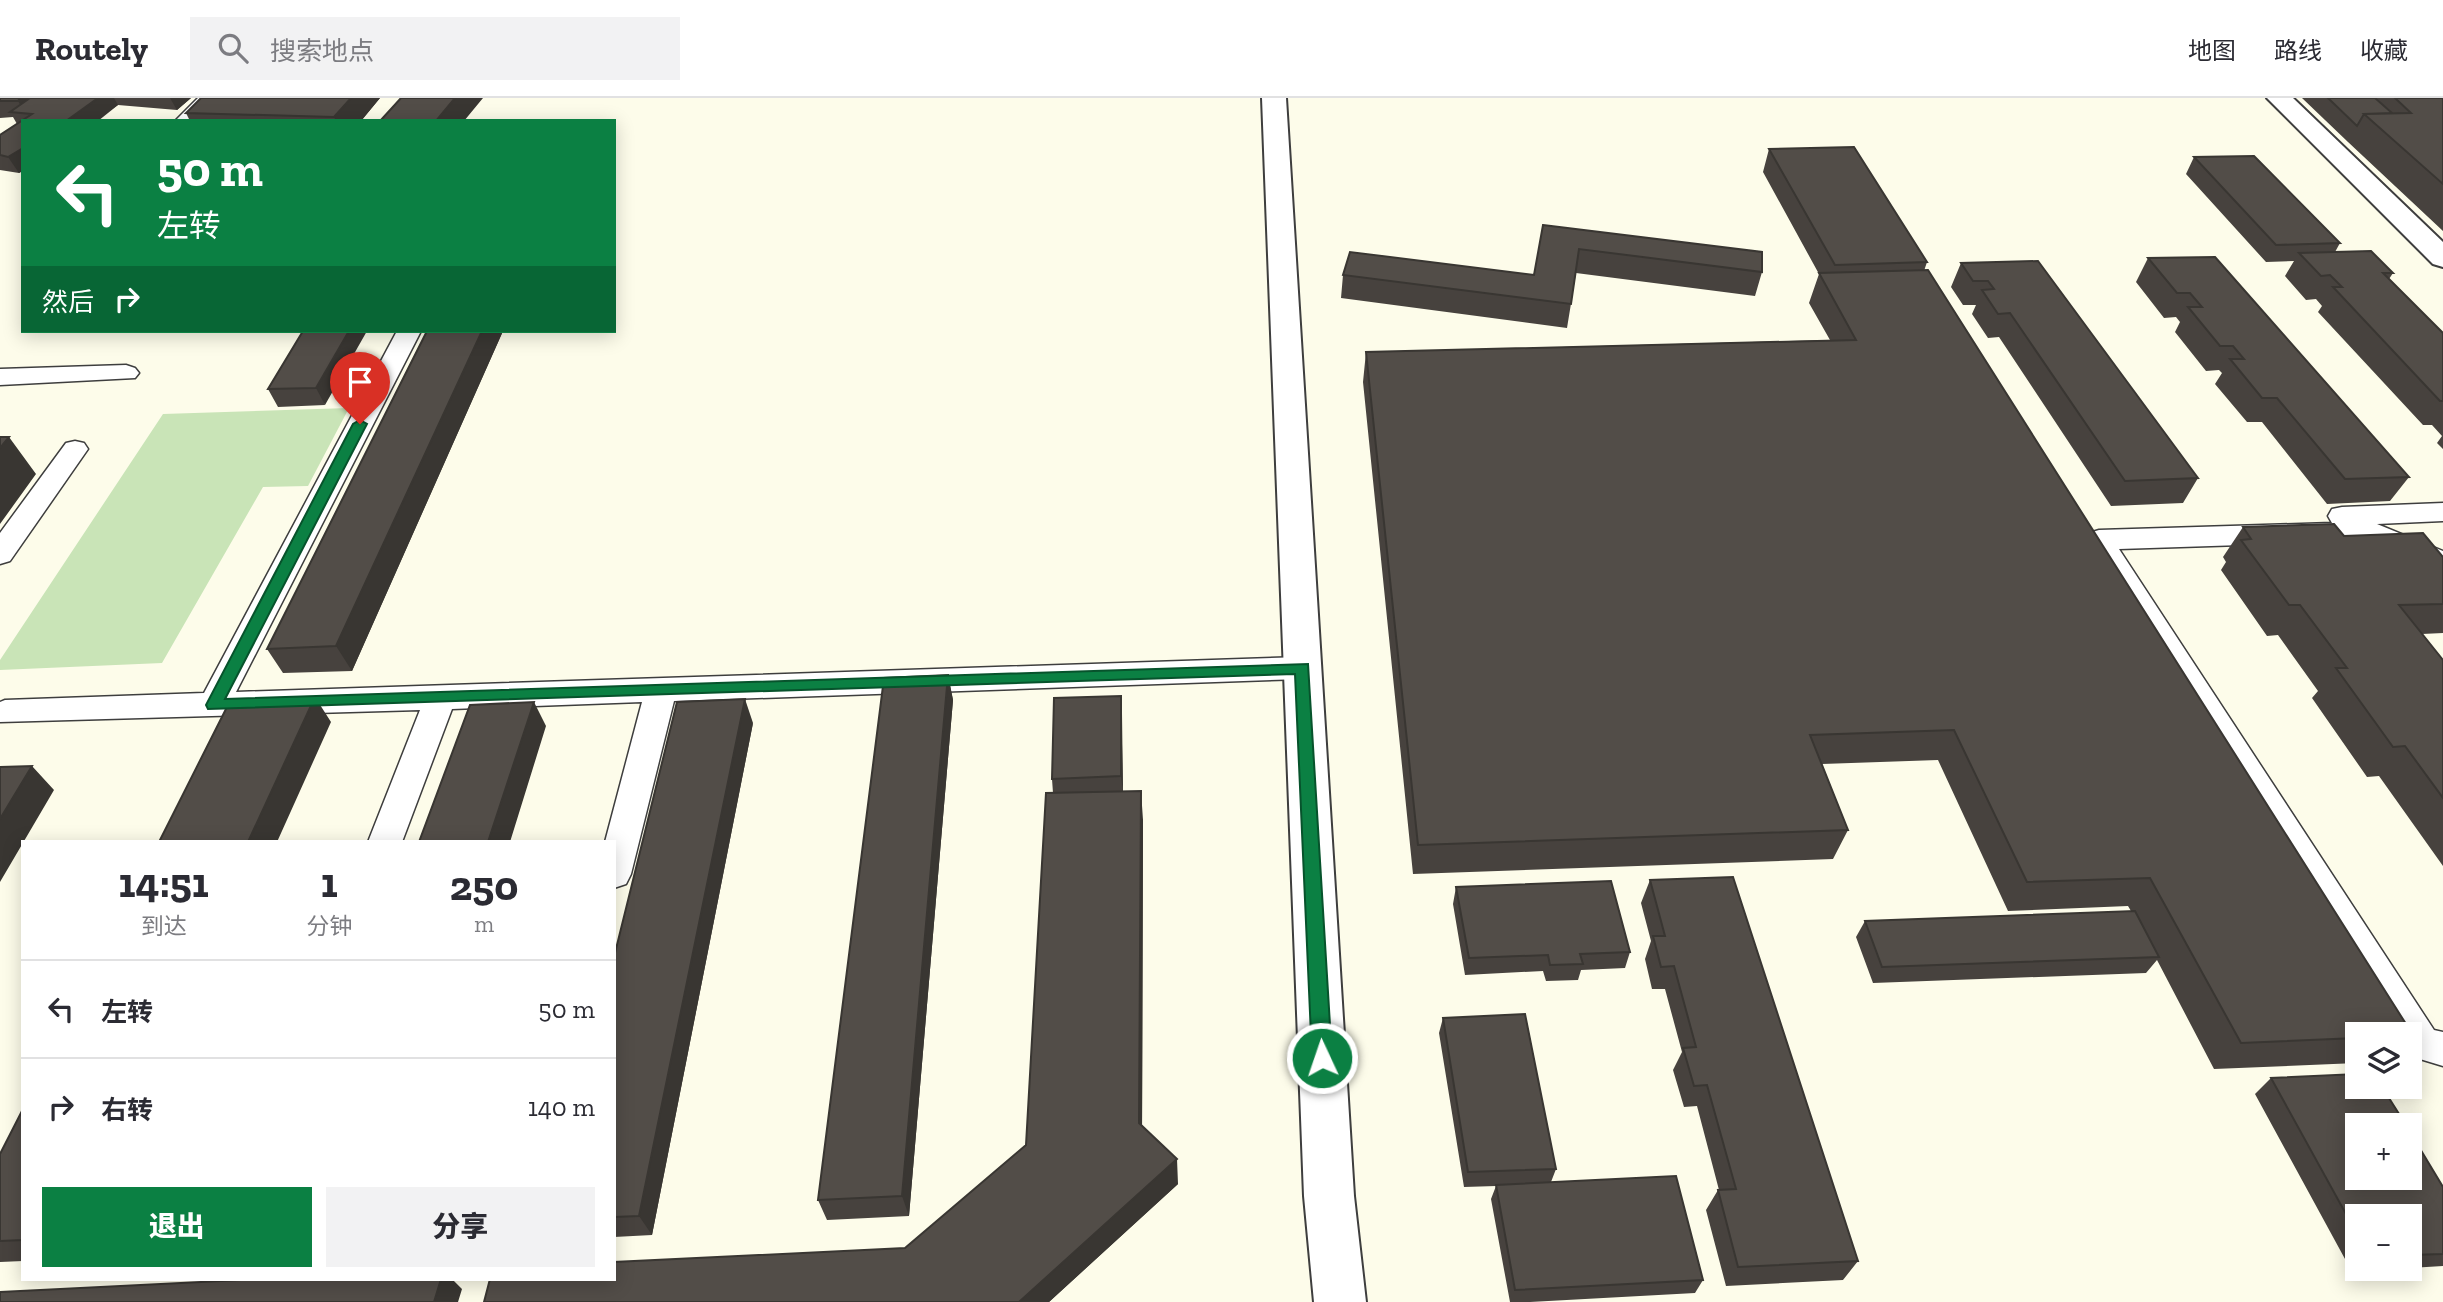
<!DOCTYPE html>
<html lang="zh">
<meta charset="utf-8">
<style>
:root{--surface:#fff;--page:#f2f2f3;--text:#2b2b33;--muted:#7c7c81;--line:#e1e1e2;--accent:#0b8043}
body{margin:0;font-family:"Zilla Slab","Noto Sans SC",serif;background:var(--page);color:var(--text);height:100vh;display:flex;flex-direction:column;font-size:26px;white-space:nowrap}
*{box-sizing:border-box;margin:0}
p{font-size:23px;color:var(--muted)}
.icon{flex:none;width:38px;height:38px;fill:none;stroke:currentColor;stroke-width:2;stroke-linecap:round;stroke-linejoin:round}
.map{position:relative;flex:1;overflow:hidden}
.details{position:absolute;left:21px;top:742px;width:595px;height:441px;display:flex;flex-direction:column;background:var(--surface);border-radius:0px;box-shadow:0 4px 18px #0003}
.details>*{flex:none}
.top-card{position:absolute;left:21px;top:21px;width:595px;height:214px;border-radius:0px;box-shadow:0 4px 18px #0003;background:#0b8043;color:#fff;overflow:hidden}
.buttons{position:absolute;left:2345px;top:924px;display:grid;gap:14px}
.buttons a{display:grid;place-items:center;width:77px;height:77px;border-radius:0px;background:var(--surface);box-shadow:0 4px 18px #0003;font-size:35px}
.pin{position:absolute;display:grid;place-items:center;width:60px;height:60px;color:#fff;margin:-72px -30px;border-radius:50% 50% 50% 0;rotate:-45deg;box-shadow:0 0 7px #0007}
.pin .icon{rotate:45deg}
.me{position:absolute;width:77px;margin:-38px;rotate:357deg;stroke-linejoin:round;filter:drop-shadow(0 0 5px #0008)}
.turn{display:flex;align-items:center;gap:24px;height:147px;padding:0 21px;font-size:32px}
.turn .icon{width:91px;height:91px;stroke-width:2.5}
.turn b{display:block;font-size:49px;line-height:60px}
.then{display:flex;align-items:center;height:66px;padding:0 21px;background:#0003;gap:14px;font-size:26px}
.eta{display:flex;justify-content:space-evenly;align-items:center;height:119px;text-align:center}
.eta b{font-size:42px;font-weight:800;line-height:49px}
.action{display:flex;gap:14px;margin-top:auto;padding:14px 21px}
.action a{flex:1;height:80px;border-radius:0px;background:var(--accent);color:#fff;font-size:28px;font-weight:800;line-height:80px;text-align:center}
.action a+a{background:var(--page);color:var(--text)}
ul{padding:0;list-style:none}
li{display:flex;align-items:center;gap:21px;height:98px;padding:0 21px;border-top:2px solid var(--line)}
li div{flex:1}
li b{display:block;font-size:26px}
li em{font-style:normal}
header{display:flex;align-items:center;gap:42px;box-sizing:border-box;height:98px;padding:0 35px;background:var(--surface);border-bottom:2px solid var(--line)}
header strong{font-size:33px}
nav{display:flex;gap:38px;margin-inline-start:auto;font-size:24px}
.search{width:490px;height:63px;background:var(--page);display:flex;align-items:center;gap:18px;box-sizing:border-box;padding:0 24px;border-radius:0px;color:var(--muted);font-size:26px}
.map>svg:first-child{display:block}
.green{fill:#c9e4b7}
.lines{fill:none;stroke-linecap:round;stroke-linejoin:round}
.service-casing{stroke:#3e3e3e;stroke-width:3}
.minor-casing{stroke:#3e3e3e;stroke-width:4}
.service{fill:#fff;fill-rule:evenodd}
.minor{fill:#fff;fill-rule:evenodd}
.wall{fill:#47423e}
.shaded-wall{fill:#393632}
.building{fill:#524d48;stroke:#393632;stroke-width:2}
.route{fill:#0b8043;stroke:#07532c;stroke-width:2}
</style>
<header>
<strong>Routely</strong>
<div class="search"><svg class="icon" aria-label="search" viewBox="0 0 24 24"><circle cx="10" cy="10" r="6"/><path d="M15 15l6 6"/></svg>搜索地点</div>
<nav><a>地图</a><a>路线</a><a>收藏</a></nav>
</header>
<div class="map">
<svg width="2443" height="1204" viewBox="0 0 2443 1204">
<rect width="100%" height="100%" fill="#fdfcea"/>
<!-- green -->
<path class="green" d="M349 310 308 388 263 389 162 565 0 572V562L163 316Z"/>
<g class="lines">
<!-- service casing -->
<g class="service-casing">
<path id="service" d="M198 0H220L197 23H175Z
M397 233H421L236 594 1302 559 1313 562 1317 570 1313 578 1302 581 674 603 631 776 626 786 614 790V744H605L642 604 452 611 402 744H368L420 612 0 624V604L5 602 204 595Z
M126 267 135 270 139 275 135 280 0 287V271Z
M75 343 84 345 88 351 10 463 0 466V435L66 345Z
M2443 405V423L2377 426 2443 453V474L2365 443 2119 451 2434 932 2443 934V968L2410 958V936H2395L2085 442 2089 435 2099 432 2332 425 2328 418 2332 411 2342 409Z"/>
</g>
<!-- minor casing -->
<g class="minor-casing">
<path id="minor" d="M1262 0H1286L1354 1098 1366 1204H1314L1304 1098Z
M2267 0H2293L2443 144V169L2433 166Z"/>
</g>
<!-- service -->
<use href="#service" class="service"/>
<!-- minor -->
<use href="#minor" class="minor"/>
</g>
<!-- wall -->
<path class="wall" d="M0 0H191L177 12 118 7 19 75 0 72V37L17 26 13 19 0 20Z
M201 0H380L361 23H190L186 15Z
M2302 0H2443V133L2348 44Z
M1769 51 1927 164 1924 173 2413 937 2410 940V936H2357V965L2214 971 2157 862 2146 875 1873 885 1856 839 1865 823 2131 813 2128 808 2008 813 1938 662 1822 666 1848 732 1833 761 1413 776 1363 284 1366 254 1830 242 1809 205 1819 176 1763 74Z
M2194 59 2340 145 2335 154 2393 175 2389 181 2443 235V351L2437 345 2442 338 2432 327H2423L2318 214 2322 208 2316 201 2306 202 2285 178 2294 163 2266 164 2186 76Z
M1543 127 1762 174 1755 198 1576 175 1567 230 1341 200 1343 177H1534Z
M2148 160 2409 379 2390 403 2327 406 2262 324H2247L2215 286 2222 275 2219 272 2206 273 2175 234 2180 224 2176 219 2164 220 2136 184Z
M2038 163 2198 380 2183 405 2111 408 1999 239 1988 240 1972 216 1976 207H1963L1951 189 1961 165Z
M303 233 325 307 278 309 268 291Z
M427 233H503L352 573 283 575 267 551Z
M2243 429 2344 438 2443 459V535L2422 536 2443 562V768L2379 678 2367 679 2312 600 2318 593 2278 537 2267 538 2221 472 2226 464 2223 459Z
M948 577 953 602 909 1118 827 1122 818 1102Z
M1121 598 1123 693 1143 722 1142 1027 1178 1086 1049 1204H484L905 1150 1026 1047 1053 695 1052 681Z
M753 625 652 1137 614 1139V859Z
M1650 782 1858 1163 1843 1182 1726 1188 1706 1112 1718 1092H1719L1697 1008 1684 1009 1673 972 1682 954 1665 891H1652L1645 861 1651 843 1641 805Z
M1456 789 1630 854 1625 870 1581 872 1578 882 1546 883 1543 873 1465 877 1453 806Z
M1443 920 1556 1071 1551 1084 1703 1182 1695 1195 1530 1204H1510L1491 1101 1496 1088 1464 1089 1439 935Z
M2271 980 2443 1089V1168L2410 1170V1118H2357V1171H2388L2351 1172 2255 996Z
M23 1011V1163L0 1164V1056Z"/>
<!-- shaded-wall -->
<path class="shaded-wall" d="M20 0H35L25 15 18 3Z
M98 0H114L118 7 98 23H66Z
M170 0H191L177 12Z
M351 0H380L361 23H336L334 19Z
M455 0H483L464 23H436Z
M23 50V73L19 75 8 59Z
M349 233H367L325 307 316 290Z
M482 233H503L352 573 336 548Z
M9 339 36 376 0 426V350Z
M948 577 953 602 909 1118 902 1098Z
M1121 598 1122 615 1123 695 1121 678Z
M315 599 331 624 277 744H248Z
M745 601 753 625 652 1137 639 1118Z
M534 604 546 628 510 744H488Z
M32 668 54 692 0 784V721Z
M1141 693 1143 722 1142 1050 1139 1025Z
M1177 1061 1178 1086 1049 1204H1019Z
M441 1181H452L462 1191 458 1204H434Z"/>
<!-- building -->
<path class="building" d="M0 0H20L18 3H0Z
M30 0H98L66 23H23V50L8 59 0 57V37L32 16 10 14Z
M201 0H351L334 19 186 15Z
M401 0H455L436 23H380Z
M2328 0H2375L2392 15 2364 16 2357 28Z
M2395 0H2443V86L2364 16 2411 15Z
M1854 49 1927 164 1835 167 1769 51Z
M2254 58 2340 145 2276 147 2194 59Z
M1543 127 1762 154V174L1579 151 1571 206 1343 177 1350 154 1534 177Z
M2371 153 2393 175H2383L2443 235V303H2440L2333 189H2342L2330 177 2321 178 2299 155Z
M2215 159 2409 379 2345 381 2277 300H2262L2230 261H2244L2233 248H2220L2188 209H2202L2190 195H2177L2148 160Z
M2038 163 2198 380 2125 383 2010 215 1998 216 1982 192 1994 191 1988 183H1973L1961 165Z
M1928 172 2413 937 2357 936V940L2241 945 2150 780 2027 784 1954 632 1810 637 1848 732 1418 747 1366 254 1856 242 1819 175Z
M303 233H349L316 290 268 291Z
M427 233H482L336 548 267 551Z
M0 339H9L0 350Z
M2334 426 2344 438 2423 435 2443 459V506L2399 507 2443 562V700L2405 648 2393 649 2336 570H2347L2300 507H2289L2241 442 2251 441 2243 429Z
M948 577 902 1098 818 1102 884 580Z
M1121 598V678L1052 681 1054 600Z
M315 599 248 744H159L230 603Z
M745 601 639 1118 614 1119V859L677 604Z
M534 604 488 744H419L470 607Z
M32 668 0 721V669Z
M1141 693 1139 1025 1177 1061 1019 1204H484L490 1181H614V1164L905 1150 1026 1047 1046 695Z
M1733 779 1858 1163 1738 1169 1718 1092 1736 1091 1707 987 1694 988 1683 950 1696 949 1674 868 1661 869 1653 838H1665L1650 782Z
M1611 783 1630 854 1580 856 1583 866 1550 867 1548 857 1469 860 1456 789Z
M2135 813 2159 859 1882 869 1865 823Z
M1525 916 1556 1071 1468 1074 1443 920Z
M2357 976V989H2382L2406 1027H2357V1080H2410V1034L2443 1089V1156L2410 1157V1118H2357V1136L2271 980Z
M23 1011V1142L0 1143V1056Z
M1676 1078 1703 1182 1515 1192 1496 1087Z
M260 1181H441L434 1204H0V1194Z"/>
<!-- route -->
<path class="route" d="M360 322 367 326 225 601 1308 566 1332 960 1329 966 1322 968 1315 966 1312 960 1295 576 208 611 206 607 353 326Z"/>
</svg>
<div class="buttons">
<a><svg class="icon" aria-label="layers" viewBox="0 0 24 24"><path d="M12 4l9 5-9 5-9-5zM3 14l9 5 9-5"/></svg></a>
<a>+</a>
<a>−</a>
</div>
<div class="pin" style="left:360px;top:326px;background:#d93025"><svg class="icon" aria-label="arrive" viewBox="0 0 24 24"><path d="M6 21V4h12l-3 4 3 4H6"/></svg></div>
<svg class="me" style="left:1322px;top:960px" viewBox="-20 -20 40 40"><circle r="17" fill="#0b8043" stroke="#fff" stroke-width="3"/><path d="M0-11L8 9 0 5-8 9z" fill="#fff"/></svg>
<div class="top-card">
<div class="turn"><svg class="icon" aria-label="left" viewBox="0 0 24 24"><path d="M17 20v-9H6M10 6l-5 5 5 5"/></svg><div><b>50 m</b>左转</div></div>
<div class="then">然后<svg class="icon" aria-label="right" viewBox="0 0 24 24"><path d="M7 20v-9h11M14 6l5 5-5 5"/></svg></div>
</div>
<section class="details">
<div class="eta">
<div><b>14:51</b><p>到达</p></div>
<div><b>1</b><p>分钟</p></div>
<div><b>250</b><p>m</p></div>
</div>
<ul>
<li><svg class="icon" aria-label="left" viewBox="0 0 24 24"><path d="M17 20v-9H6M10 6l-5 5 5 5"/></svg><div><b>左转</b></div><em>50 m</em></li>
<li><svg class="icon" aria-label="right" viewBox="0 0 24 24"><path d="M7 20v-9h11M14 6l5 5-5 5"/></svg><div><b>右转</b></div><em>140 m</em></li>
</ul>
<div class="action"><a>退出</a><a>分享</a></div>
</section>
</div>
